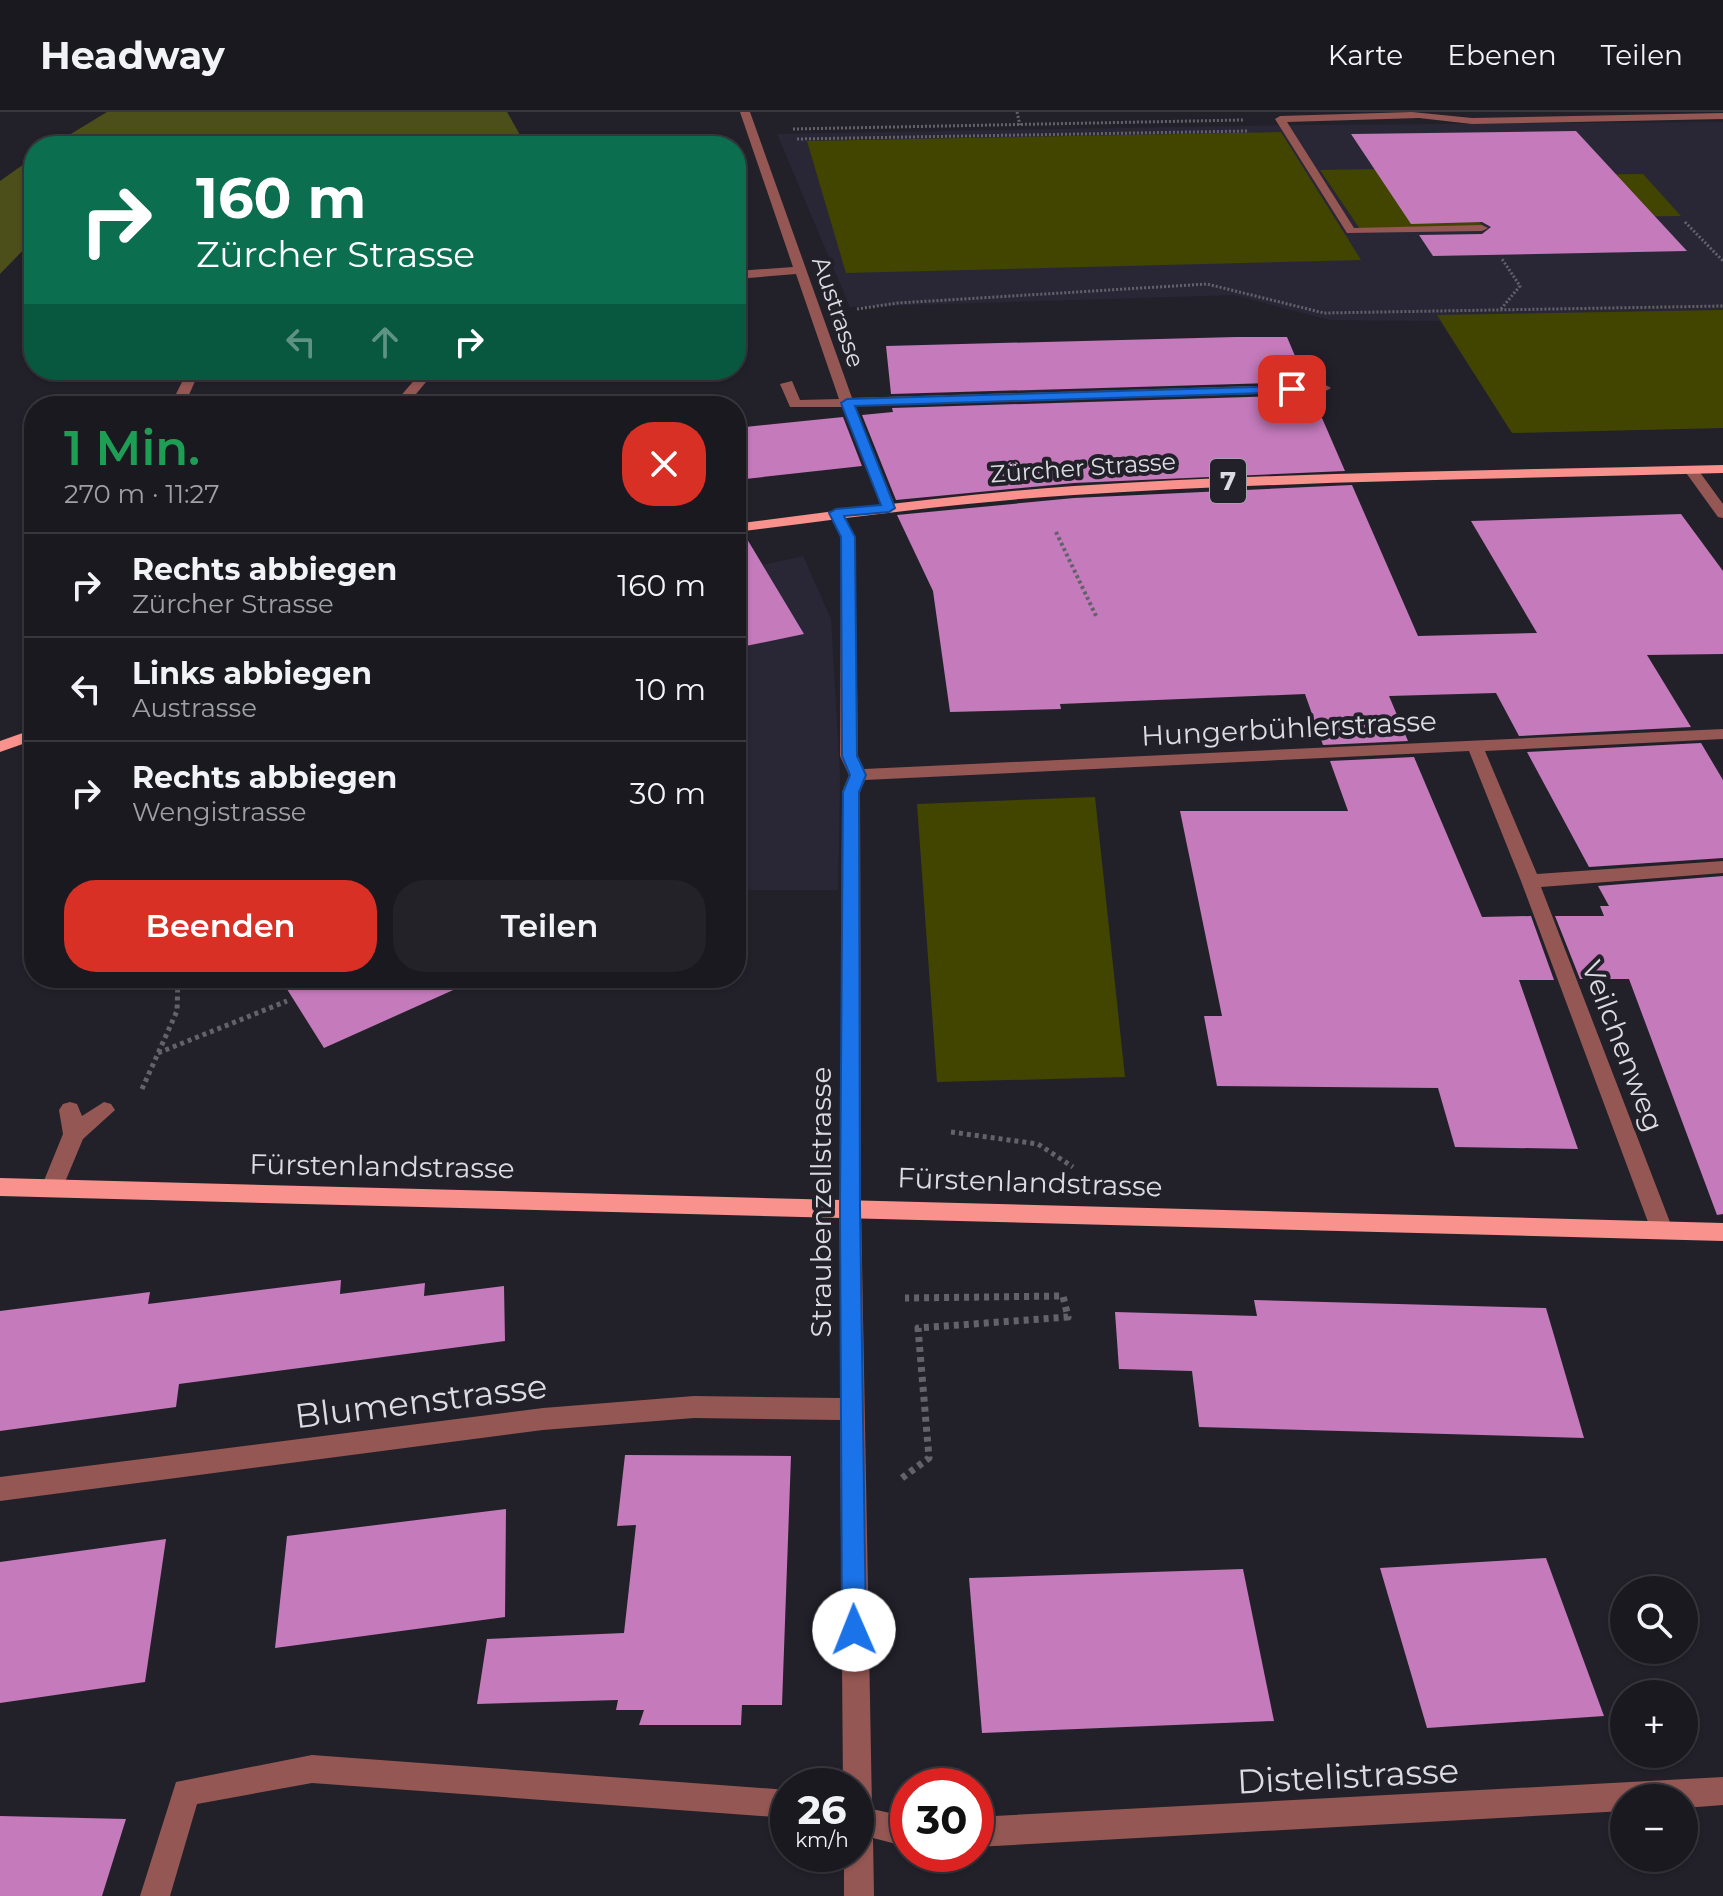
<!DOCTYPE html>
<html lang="de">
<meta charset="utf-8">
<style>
:root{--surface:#1a1920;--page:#232229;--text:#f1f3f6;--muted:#9fa0a5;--line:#38383e;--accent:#d93025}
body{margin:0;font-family:Montserrat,sans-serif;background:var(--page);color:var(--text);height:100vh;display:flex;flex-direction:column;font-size:30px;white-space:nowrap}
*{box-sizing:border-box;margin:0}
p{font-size:26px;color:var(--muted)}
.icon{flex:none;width:44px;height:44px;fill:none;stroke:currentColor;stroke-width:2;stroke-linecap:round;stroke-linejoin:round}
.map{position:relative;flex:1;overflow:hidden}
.panel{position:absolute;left:24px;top:284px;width:722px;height:592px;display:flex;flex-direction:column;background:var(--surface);border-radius:32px;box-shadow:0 2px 6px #0004,0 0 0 2px var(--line)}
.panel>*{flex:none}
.guide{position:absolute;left:24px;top:24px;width:722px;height:244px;border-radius:32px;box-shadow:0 2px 6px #0004,0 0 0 2px var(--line);background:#0b6e4f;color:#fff;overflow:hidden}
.fabs{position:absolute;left:1610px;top:1464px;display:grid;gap:16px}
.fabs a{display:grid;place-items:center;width:88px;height:88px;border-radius:50%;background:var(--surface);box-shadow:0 2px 6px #0004,0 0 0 2px var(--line);font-size:40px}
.speed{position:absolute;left:770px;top:1656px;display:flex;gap:16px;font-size:40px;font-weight:700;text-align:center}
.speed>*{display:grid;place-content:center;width:104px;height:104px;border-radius:50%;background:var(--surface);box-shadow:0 2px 6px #0004,0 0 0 2px var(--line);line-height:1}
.speed small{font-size:20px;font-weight:400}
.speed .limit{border:12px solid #d22;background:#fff;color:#111}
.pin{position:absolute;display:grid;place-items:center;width:68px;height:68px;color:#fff;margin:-34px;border-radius:16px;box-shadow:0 4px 12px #0006}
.me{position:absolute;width:88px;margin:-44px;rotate:359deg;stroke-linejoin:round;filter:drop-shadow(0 0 6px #0008)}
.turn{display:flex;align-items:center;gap:28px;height:168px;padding:0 40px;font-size:36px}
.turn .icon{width:104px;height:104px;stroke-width:2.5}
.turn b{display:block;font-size:56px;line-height:68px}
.lanes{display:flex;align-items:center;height:76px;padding:0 40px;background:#0003;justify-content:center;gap:40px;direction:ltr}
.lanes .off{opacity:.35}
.round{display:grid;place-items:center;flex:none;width:84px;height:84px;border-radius:32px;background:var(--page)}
.headline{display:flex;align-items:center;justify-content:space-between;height:136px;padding:0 40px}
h1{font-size:48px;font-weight:600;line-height:60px;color:#1e9e55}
.action{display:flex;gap:16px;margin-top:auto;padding:16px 40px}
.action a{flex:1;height:92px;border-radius:32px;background:var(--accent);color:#fff;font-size:32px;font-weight:600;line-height:92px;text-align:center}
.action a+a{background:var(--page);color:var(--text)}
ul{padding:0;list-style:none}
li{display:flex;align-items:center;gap:24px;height:104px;padding:0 40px;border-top:2px solid var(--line)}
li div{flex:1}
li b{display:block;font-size:30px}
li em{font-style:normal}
header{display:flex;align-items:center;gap:48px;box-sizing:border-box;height:112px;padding:0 40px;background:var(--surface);border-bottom:2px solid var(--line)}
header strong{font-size:38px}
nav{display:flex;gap:44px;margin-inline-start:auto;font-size:28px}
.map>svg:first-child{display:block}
.built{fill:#292736}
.green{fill:#424500}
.forest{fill:#4c4f1a}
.building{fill:#c47abb}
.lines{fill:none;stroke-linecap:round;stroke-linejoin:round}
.path-far3{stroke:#63626a;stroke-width:3;stroke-dasharray:2 2;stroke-linecap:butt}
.path-far2{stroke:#63626a;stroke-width:4;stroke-dasharray:3 3;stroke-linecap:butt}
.path-far1{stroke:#63626a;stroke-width:5;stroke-dasharray:4 4;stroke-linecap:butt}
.path{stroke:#63626a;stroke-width:7;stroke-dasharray:5 5;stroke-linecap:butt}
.minor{fill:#955753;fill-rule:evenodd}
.major{fill:#f9928c;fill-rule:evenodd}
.route{fill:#1a73e8;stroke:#114b97;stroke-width:2}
.labels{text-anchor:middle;stroke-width:8;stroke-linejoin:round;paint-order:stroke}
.far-street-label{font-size:24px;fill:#dcdbe2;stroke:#22212a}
.shield{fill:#22212a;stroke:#a4a3ab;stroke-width:2}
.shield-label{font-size:26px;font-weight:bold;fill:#dcdbe2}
.street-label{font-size:28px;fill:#dcdbe2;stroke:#22212a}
.near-street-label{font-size:34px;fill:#dcdbe2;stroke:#22212a}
</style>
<header>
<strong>Headway</strong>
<nav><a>Karte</a><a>Ebenen</a><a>Teilen</a></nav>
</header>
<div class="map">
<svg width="1723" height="1784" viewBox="0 0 1723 1784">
<rect width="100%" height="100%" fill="#22212a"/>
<!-- built -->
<path class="built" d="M1723 10V316L1512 321 1440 209 1330 208 1234 183 850 195 777 22 1297 13Z
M803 444 831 507 840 664 838 778H736V459Z"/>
<!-- green -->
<path class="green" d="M1281 20 1361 148 846 161 807 29Z
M1442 56 1483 115 1360 117 1320 58Z
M1643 62 1681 104 1585 105 1551 63Z
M1723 198V316L1512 321 1437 203Z
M1095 685 1125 965 937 970 917 692Z"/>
<!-- forest -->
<path class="forest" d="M107 0H507L524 30 521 34H51Z
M34 45V127L0 162V69Z"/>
<!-- building -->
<path class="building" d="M1576 19 1687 139 1433 144 1419 123 1482 122 1491 115 1482 110 1411 112 1351 22Z
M1236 225H1287L1306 270 891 282 886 234Z
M1312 283 1345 359 1074 371 896 388 862 303 893 300 892 296Z
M843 305 862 354 736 368V316Z
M1352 373 1418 524 1537 521 1471 409 1681 402 1723 459V542L1647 543 1691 615 1519 624 1496 581 1389 584 1408 629 1323 633 1305 582 1060 592 1061 597 950 600 933 479 897 403 1074 386Z
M744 422 804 522 736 536V423Z
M1701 631 1723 668V746L1589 755 1527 640Z
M1414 645 1482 805 1531 804 1554 868H1519L1578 1037 1455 1035 1438 976 1217 974 1204 904H1222L1180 699H1348L1330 649Z
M1723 764V1102L1717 1103 1629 867H1580L1555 804H1604L1600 794H1609L1598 774Z
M280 866H480L324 936Z
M341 1168 340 1182 425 1171 424 1184 504 1174 505 1229 179 1272 176 1295 0 1319V1199L150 1180 148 1192Z
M1254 1188 1546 1196 1584 1326 1199 1315 1192 1259 1119 1257 1115 1200 1257 1204Z
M625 1343 791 1344 782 1593H742L741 1613H639L644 1598H616L618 1588 477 1592 487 1527 624 1521 636 1413 617 1414Z
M506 1397 505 1505 275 1536 287 1424Z
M166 1427 145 1570 0 1591V1450Z
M1546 1446 1604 1604 1427 1616 1380 1456Z
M1243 1457 1274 1609 982 1621 969 1466Z
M0 1704 126 1707 102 1784H0Z"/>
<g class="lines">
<!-- path-far3 -->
<path class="path-far3" d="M1017 0 1020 13
M793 17 1243 8
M797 27 1247 19
M1685 110 1723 149
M857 197 898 191 1207 172 1324 201 1723 194
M1501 197 1520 174 1502 147"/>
<!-- path-far2 -->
<path class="path-far2" d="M1056 420 1097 506"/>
<!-- path-far1 -->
<path class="path-far1" d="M158 941 287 889
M142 977 177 899 178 866
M951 1020 1038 1032 1073 1055"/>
<!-- path -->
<path class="path" d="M902 1366 929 1346 918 1216 1068 1205 1063 1184 905 1186"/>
<!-- minor -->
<path class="minor" d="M740 0H750L852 286 1324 272 1331 276 1324 280 855 294 896 396 894 399H884L842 295H790L780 272 792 269 800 288 839 287 796 162 736 167V159L793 155Z
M1412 0 1472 6 1723 1V7L1472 12 1419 6 1287 10 1354 116 1482 113 1488 116 1482 119 1347 121 1275 7 1280 4Z
M188 258H200L184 294H170Z
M423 258H436L406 294H392Z
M1691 354 1696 355 1723 392V406L1718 405 1684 358Z
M836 397 843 401 855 425 858 644 864 657 1723 617V627L1485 639 1537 762 1723 749V761L1541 775 1673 1118 1670 1125 1662 1127 1654 1125 1651 1118 1521 769 1469 639 865 668 860 680 861 1095 872 1697 908 1705V1735L873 1726 874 1784H844V1742H856V1674H843L840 1308 694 1306 543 1318 0 1389V1365L543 1296 694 1284 840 1286 842 680 849 663 840 644 841 425 829 401Z
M70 990 77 992 82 1004 104 990 111 992 115 998 83 1027 60 1082 52 1085 44 1082 41 1076 63 1022 59 998 63 992Z
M312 1643 788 1678V1706L312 1671 197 1692 170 1784H140L176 1670Z
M1723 1665V1693L1684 1696V1686H1624V1699L976 1735V1705Z"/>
<!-- major -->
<path class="major" d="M1723 353V361C1507 367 1290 369 1074 383 961 390 848 406 736 420V412C848 397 961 382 1074 374 1290 360 1507 358 1723 353Z
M34 617V628L0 640V629Z
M0 1066 1723 1111V1129L0 1084Z"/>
</g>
<!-- route -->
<path class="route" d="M1292 274 1298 277 1296 280 855 294 895 396 889 400 844 404 855 425 857 644 866 663 859 680 860 1095 866 1518 862 1527 854 1531 845 1527 842 1518 840 1095 843 680 850 663 842 644 841 425 829 401 836 397 881 393 841 291 847 287Z"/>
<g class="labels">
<!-- far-street labels -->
<g class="far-street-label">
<text transform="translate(838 200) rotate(71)" y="8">Austrasse</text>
<text transform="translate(1083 356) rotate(-4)" y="8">Zürcher Strasse</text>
</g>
<!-- shield labels -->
<rect class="shield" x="1210" y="347" width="36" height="44" rx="6"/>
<g class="shield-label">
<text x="1228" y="378">7</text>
</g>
<!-- street labels -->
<g class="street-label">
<text transform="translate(1289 616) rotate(-3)" y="10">Hungerbühlerstrasse</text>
<text transform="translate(1623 934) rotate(69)" y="10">Veilchenweg</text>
<text transform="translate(382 1054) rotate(1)" y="10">Fürstenlandstrasse</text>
<text transform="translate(1030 1070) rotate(2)" y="10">Fürstenlandstrasse</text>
<text transform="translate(821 1090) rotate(-90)" y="10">Straubenzellstrasse</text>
</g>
<!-- near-street labels -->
<g class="near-street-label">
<text transform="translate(421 1289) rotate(-7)" y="12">Blumenstrasse</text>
<text transform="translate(1348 1664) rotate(-3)" y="12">Distelistrasse</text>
</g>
</g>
</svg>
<div class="fabs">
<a><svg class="icon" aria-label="search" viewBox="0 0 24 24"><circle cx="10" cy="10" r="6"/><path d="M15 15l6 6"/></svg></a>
<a>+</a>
<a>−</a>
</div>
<div class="speed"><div>26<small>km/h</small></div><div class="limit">30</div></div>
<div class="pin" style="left:1292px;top:277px;background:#d93025"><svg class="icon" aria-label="arrive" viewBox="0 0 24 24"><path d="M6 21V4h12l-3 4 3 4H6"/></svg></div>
<svg class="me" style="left:854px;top:1518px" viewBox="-20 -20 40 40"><circle r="19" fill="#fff"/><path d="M0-13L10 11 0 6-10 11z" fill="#1a73e8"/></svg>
<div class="guide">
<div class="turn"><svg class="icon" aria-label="right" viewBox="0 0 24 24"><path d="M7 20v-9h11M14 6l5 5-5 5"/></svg><div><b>160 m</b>Zürcher Strasse</div></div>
<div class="lanes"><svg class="icon off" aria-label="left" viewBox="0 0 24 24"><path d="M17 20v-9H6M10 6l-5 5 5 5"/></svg><svg class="icon off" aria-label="ahead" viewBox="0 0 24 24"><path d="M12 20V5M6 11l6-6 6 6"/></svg><svg class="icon" aria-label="right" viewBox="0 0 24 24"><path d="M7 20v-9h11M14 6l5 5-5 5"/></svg></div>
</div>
<section class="panel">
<div class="headline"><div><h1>1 Min.</h1><p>270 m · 11:27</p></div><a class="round" style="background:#d93025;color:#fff"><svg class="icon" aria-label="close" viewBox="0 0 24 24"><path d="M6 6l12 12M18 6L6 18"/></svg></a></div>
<ul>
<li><svg class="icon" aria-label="right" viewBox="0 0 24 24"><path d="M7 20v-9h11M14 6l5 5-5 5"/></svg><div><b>Rechts abbiegen</b><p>Zürcher Strasse</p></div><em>160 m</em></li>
<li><svg class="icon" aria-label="left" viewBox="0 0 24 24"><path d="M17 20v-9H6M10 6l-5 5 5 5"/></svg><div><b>Links abbiegen</b><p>Austrasse</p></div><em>10 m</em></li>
<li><svg class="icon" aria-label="right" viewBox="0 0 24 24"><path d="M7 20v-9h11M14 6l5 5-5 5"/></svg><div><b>Rechts abbiegen</b><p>Wengistrasse</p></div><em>30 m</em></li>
</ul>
<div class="action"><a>Beenden</a><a>Teilen</a></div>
</section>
</div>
